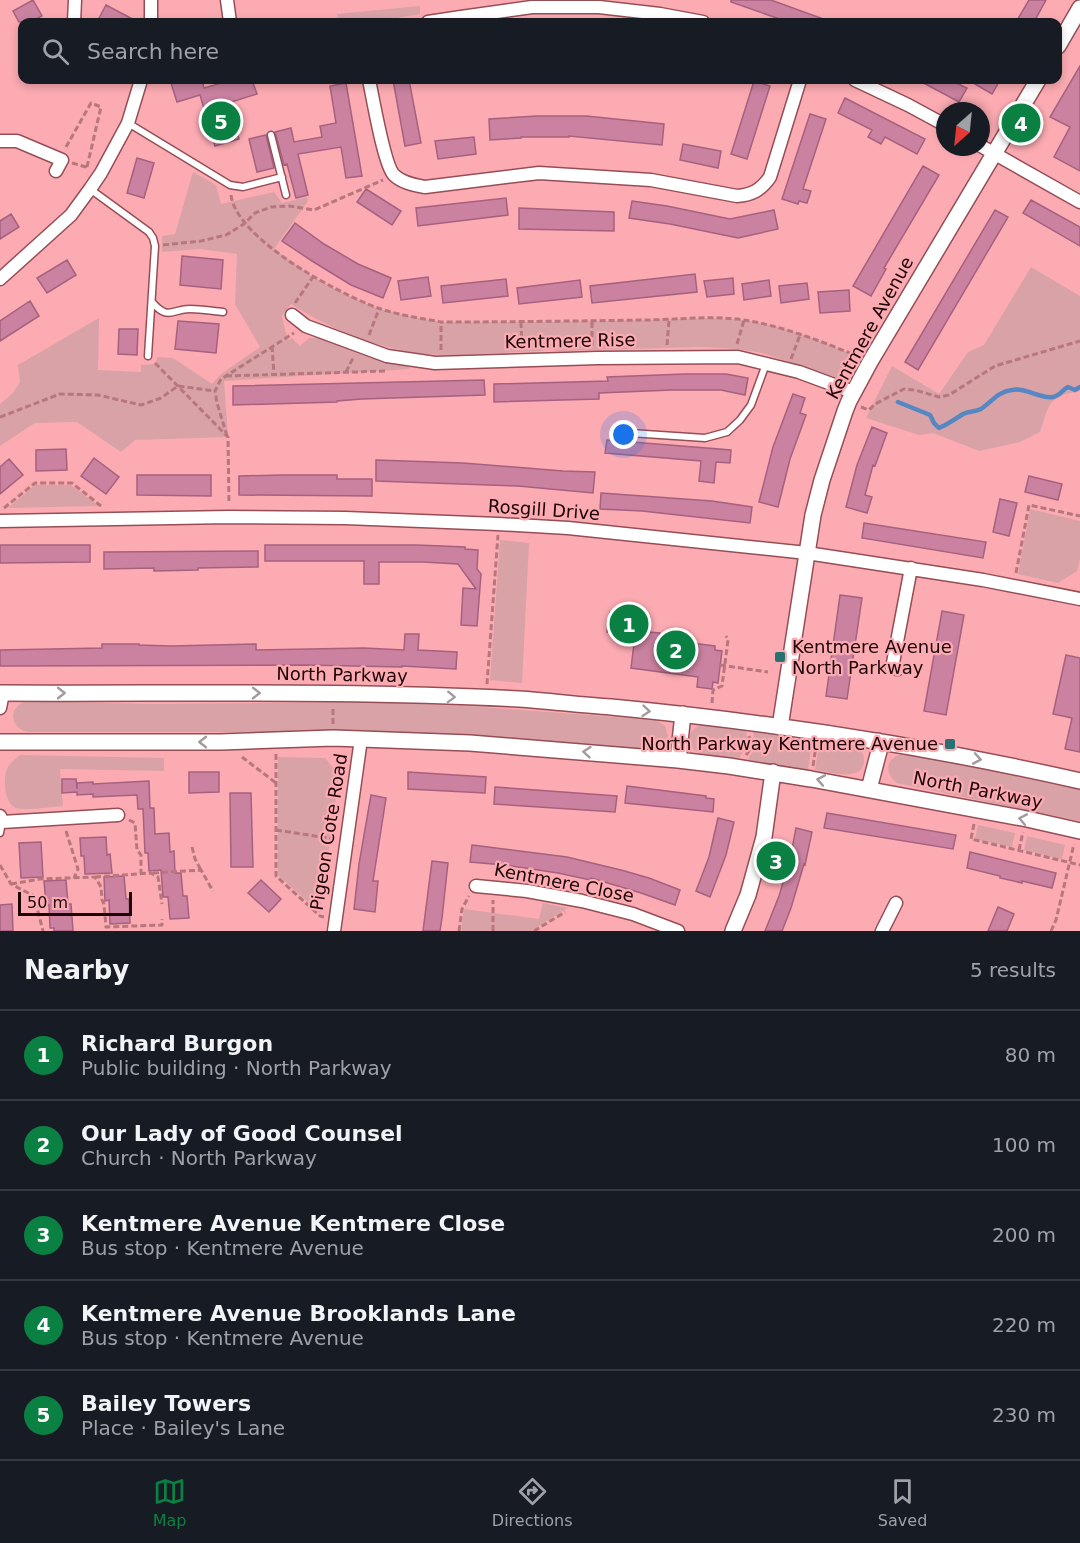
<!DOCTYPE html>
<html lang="en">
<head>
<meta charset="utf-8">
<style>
	body { margin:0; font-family:"DejaVu Sans",sans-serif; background:#20242c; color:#f1f3f6 }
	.compass { position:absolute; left:936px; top:102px; width:54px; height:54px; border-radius:50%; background:#171b24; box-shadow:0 3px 9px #0003; rotate:207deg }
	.scale { position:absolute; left:18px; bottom:15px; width:114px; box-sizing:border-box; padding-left:6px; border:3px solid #1c0306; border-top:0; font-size:16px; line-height:21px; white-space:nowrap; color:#1c0306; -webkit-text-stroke:4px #fcabb2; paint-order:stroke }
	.you { position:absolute; left:624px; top:435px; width:21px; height:21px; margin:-15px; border:4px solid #fff; border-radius:50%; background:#1a73e8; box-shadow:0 0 0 9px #1a73e833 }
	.badge { display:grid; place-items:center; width:39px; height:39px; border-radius:50%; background:#0b8043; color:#fff; font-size:20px; font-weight:700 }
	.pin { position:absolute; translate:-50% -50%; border:3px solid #fff; box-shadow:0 2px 6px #0006 }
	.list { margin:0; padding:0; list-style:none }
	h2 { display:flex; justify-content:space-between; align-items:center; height:78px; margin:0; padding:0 24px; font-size:26px }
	h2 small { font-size:20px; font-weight:400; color:#9ea1a6 }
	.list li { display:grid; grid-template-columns:39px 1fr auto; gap:18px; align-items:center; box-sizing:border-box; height:90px; padding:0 24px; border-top:2px solid #363941 }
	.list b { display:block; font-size:22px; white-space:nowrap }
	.list p { margin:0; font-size:20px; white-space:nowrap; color:#9ea1a6 }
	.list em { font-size:20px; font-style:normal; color:#9ea1a6 }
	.icon { flex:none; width:33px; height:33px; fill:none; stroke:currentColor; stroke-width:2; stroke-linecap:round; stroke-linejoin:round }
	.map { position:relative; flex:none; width:1080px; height:931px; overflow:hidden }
	.search { position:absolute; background:#171b24; box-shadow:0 3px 9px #0003; left:18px; right:18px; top:18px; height:66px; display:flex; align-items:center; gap:15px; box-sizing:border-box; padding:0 21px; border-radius:12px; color:#9ea1a6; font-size:22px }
	.sheet { height:528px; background:#171b24 }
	nav { display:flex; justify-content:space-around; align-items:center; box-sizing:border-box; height:84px; border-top:2px solid #363941; background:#171b24; font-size:16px; color:#9ea1a6 }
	nav a { display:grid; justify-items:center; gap:3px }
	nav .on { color:#0b8043 }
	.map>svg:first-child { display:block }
</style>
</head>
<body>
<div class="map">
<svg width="1080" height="931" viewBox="0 0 1080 931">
	<rect width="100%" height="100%" fill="#fcabb2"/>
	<path fill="#d9a2a7" d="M420 6V14L373 22H338L337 14Z
		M193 172 216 185 221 204 274 192 282 203 307 197 308 201 274 249 313 277 345 294 379 309 408 316 441 322C507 322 572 322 638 320 672 320 708 316 742 320 779 325 817 339 851 354L838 378 762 353 739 349 701 347 558 351 549 348 542 351C510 352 478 355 446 355 389 354 337 333 291 304L282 316 285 330 289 340 292 338 300 346 309 338H320L356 353 380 361 409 366V369L224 381 228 437 135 440 121 452 77 422 35 423 0 446V404L13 393 20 382 18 365 99 318 98 370 141 372V365L156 364 157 357 173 358 212 384 221 374 260 347 235 304 237 254 199 249 162 252V236L175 234Z
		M1031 267 1080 296V391C1047 397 1050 403 1040 432L1020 442 979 451 933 433 919 435 866 418 892 366 939 394 968 352 984 345Z
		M35 485H71L99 506 8 508Z
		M1030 509 1080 521V559L1077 571 1058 583 1018 574Z
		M500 540 529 543 522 683 490 680Z
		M26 701 151 704 369 702 468 706 656 720 665 726 668 736 664 745 654 750 468 736 367 732H28C9 728 8 707 26 701Z
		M702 725 746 730 748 745 739 758C725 757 688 759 689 739 690 731 695 727 702 725Z
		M753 730 813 738 808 770 748 760C749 756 753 753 755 748 757 743 753 736 753 730Z
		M820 740 854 745C860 748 864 753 864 760 864 783 829 772 815 770Z
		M903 754 959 764 1080 790V821L897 783C883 773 886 757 903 754Z
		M20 755 164 758V771L60 769 63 806C53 807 24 811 16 808 4 803 3 779 7 769 10 763 15 759 20 755Z
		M278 757 325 758 339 775 320 913 278 875Z
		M978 825 1015 833 1012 847 975 839Z
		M1027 836 1065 845 1062 859 1024 850Z
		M543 903 568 908 531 931H461L464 909 539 919Z"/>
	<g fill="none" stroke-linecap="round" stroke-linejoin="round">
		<path stroke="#5588c3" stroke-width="4.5" d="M898 402 930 415 934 423 939 428C949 424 955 419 963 414 969 411 975 412 981 409 993 401 997 392 1012 390 1026 387 1039 399 1053 397 1060 396 1062 390 1068 387L1075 390 1080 387"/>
	</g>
	<path fill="#ca82a0" stroke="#a6617e" stroke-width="1.5" d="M33 0 42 16 30 22H19L13 11Z
		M731 0H771L829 21V22H788L731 2Z
		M1029 0H1046L1034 22H1016Z
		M106 5 138 22H97Z
		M1080 66V171L1054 157 1070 127 1050 117Z
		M170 80H202L204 88 232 80H252L257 94 228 103 239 139 215 146 200 95 177 102Z
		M393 80H409L421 143 405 146Z
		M918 80H950L967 88 959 102Z
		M968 80H1000L992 94Z
		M754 81 770 86 747 159 731 154Z
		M346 83 362 176 346 178 341 147 298 154 308 195 296 198 287 164 284 165 275 132 291 128 294 142 322 137 320 126 336 123 330 86Z
		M845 98 925 139 917 154 885 137 881 144 868 137 872 130 838 113Z
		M810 114 826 119 803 189 811 191 807 203 799 201 798 204 782 199Z
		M537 116H586L664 124 662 145 569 136V137H521V138L490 140 489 119Z
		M266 135 274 168 257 172 249 139Z
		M474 137 476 154 438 159 435 141Z
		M683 144 721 151 718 168 680 160Z
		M137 158 154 163 144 198 127 193Z
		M923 166 939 175 884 268 886 269 871 296 853 286Z
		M366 189 401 211 392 225 357 202Z
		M506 198 508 215 418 226 416 208Z
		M1031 200 1080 227V246L1023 213Z
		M632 201 667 206 730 219 774 210 778 229 738 238 670 224 629 218Z
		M519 208 614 212V231L519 229Z
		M995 210 1008 217 918 370 905 362Z
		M11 214 19 227 0 239V221Z
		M295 223 324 244 358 264 391 278 383 298 351 285 312 261 282 241Z
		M182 256 223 260 221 289 180 285Z
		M67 260 76 275 47 293 37 278Z
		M695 274 697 292 592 303 590 286Z
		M428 277 431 296 401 300 398 281Z
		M733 278 734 294 707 297 704 281Z
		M506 279 508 296 443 303 441 286Z
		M580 280 582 297 519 304 517 288Z
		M769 280 771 296 744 300 742 284Z
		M807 283 809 299 781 303 779 286Z
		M849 290 850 311 820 313 818 292Z
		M30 301 39 316 0 341V321Z
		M178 321 219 324 216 353 175 349Z
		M119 329H138L137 355 118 354Z
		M685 374H726L748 378 745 395 721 390H672L599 393V399L494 402V384L608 381 607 377Z
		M484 380 485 395 362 399 337 401V402L233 405V386Z
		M793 394 805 398 800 413 806 415 790 459 778 507 759 502 773 447Z
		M872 427 887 433 875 466 873 465 865 495 872 497 867 513 846 507 857 465Z
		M607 440 731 450 730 463 716 462 714 483 699 481 701 461 605 453Z
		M66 449 67 470 36 471V450Z
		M94 458 119 477 106 494 81 476Z
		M9 459 23 475 0 494V467Z
		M376 460 463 463 563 471 595 472 593 493 518 486 376 481Z
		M137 475H211V496L137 495Z
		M282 475H337V479H372V496L239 495V476Z
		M1029 476 1062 484 1058 500 1025 492Z
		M601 493 712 501 752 507 750 523 642 511 600 509Z
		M1000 499 1017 503 1009 536 993 532Z
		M864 523 986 542 983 558 862 538Z
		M0 545H90V562L0 563Z
		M265 545H417L465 547V549L478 550 477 569 481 574 477 626 461 625 463 588 476 589 458 564 423 562H379V584H364V561H265Z
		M258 551V567L198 568V570L154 571V568L104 569V552Z
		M840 595 862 598 847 699 826 696Z
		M942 611 964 615 946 715 924 711Z
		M610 612 650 617 649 632 660 633 659 646 692 650V643L715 646V650L722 651 718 683 713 682 712 689 697 687 698 677 631 668 635 635 607 632Z
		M405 634H419L418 650 457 652 456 669 402 666V667L304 665 0 666V650L102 648V644H139V645L171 646 256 644V650L364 648 404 650Z
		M1066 655 1080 658V752L1065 749 1072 718 1053 714Z
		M189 772H219V792L189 793Z
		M408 772 486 777 485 793 408 789Z
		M62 779H76L77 789V783L93 782V784L149 781 150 808H154L155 834 169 833 170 852 174 851 175 873H181L183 896H187L189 918 170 919 168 897H163L161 870 149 871 148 853H145L143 809H138L137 795 93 797V794L77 795V792L62 793Z
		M627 786 706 796V798L714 799 713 812 625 803Z
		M495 787 617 796 615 812 494 804Z
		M230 793H251L253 867H231Z
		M371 795 386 798 373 881H378L375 912 354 909 359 864Z
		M827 813 956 835 953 849 824 828Z
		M718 818 734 822 726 855 710 897 696 891 709 857Z
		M796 828 812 832 805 865 804 864 791 908 782 931H765L779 896 790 859Z
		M106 837 107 855 110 854 112 873 85 874 84 856H81L80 838Z
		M41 842 43 877 21 878 19 843Z
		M472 845 567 857 621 870 649 878 680 890 675 905 641 893 591 878 590 880 558 873 504 865 470 862Z
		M970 852 1056 873 1052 888 1022 881V883L1000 878V876L967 868Z
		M432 861 448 863 442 918 440 931H423Z
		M124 876 126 899H129L130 923 110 924 109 900 105 901 104 877Z
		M66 880 68 904H71L73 931H54V928H50L49 905H46L44 881Z
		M261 880 281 899 269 912 248 893Z
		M12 904 13 931H0V905Z
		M998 907 1014 914 1007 931H988Z"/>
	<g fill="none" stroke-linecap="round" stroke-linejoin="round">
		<g stroke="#954e56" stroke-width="9">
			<path id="service" d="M128 123 230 185 243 187 282 177
				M271 135 286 195
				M90 189 149 232 153 238 155 246 148 356
				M152 302C168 321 172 309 190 309 201 309 212 311 223 312
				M615 432 705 438 727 432 740 420 751 405 766 364
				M0 833 2 822"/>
		</g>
		<g stroke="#954e56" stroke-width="15">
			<path id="minor" d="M151 0V22
				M227 0 230 22
				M74 22 75 0
				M428 22 461 17 532 7H599L660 14 703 22
				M369 80C373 98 384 165 394 175 402 183 415 185 425 187L539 173 651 180 737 196C752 195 761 190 770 177L800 80
				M855 80 908 105 945 125
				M0 141H17L62 160 56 171
				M981 146 1080 202
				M0 279 71 215 90 189 101 173 128 123 141 80
				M292 315 306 326 387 356 435 363 598 358 738 357 799 372 853 392
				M0 521 229 517 345 518 498 524 568 528 807 553 983 580 1080 599
				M898 669 892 668 911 568
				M0 708 3 693
				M0 816 2 822 118 815
				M476 886 527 891 582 901 633 914 678 931
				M334 931 361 739
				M882 931 896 903"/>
		</g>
		<g stroke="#954e56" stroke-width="18">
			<path id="tertiary" d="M1058 46 1080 8
				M0 693C173 694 346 690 519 699 549 701 580 705 611 707 769 722 926 746 1080 781
				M780 727 813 515 822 480 845 411 849 401 870 362 1038 80
				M0 742H221L333 738 361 739 470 743 678 760 729 766 811 779 1027 819 1080 831
				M678 760 683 714
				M869 789 879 751 878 741
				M733 931 748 895 764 837 773 772"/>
		</g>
		<path stroke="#b7777d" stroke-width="3" stroke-dasharray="6 3" stroke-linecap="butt" d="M66 147 91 103 101 107 87 167 89 168
			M72 163 86 167
			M231 195C236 239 339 294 378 308 398 315 420 318 441 322 509 322 576 321 643 320 676 320 710 315 744 320 782 326 821 341 857 356
			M163 245 201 241 226 235 244 224 255 213 271 207 289 206 314 210 383 180
			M295 303 313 277
			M521 322 522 348
			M369 335 379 309
			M737 344 744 320
			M667 345 669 320
			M272 346 274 374
			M592 346V321
			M441 350V322
			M791 359 800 335
			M155 363 228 437 229 503
			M346 372 353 358
			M226 376 386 371
			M861 407 869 410 875 404 904 389 915 390 939 397 949 395 995 366 1080 341
			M0 417 60 394 98 395 141 405 161 398 178 386 215 391
			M227 436 217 403 215 391 221 379 294 333
			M4 508 35 483H72L101 506
			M1016 573 1029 505 1080 516
			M720 665 768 672
			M487 684 498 535
			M712 703 713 690 722 686 728 640 726 636
			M333 724V707
			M276 754V876L320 916 324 917
			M746 755 752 747 749 736
			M242 757 276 783
			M813 766 816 746
			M129 820 135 823 137 850 141 855V874
			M974 824 971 839 1080 865
			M276 830 334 839
			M66 831 78 869 74 878
			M192 847 195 859 201 870
			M1019 850 1023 832
			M0 865 11 884 34 896 43 931
			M153 873 201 870 213 891
			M95 877 151 873 158 877 162 904
			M11 884 40 879 95 877 101 887 102 900 104 904 106 927 162 925V919
			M459 931 462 909 469 896
			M493 931V900
			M534 931 565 912
			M1051 931 1056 920 1074 844"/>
		<use href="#service" stroke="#fff" stroke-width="6"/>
		<use href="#minor" stroke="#fff" stroke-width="12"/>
		<use href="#tertiary" stroke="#fff" stroke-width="15"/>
	</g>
	<defs><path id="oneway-chevron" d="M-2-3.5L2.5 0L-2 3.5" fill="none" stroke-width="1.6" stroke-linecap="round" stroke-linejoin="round" transform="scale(1.5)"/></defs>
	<g stroke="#a49a9b">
		<use href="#oneway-chevron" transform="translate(61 693)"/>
		<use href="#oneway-chevron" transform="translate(256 693)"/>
		<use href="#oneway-chevron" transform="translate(451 697) rotate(2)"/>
		<use href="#oneway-chevron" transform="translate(646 711) rotate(5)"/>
		<use href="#oneway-chevron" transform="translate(203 742) rotate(-180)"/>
		<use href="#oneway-chevron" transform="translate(587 752) rotate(-175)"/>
		<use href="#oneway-chevron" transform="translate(977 759) rotate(10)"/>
		<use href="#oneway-chevron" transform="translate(821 780) rotate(-170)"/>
		<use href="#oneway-chevron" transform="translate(1023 819) rotate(-169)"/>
	</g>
	<g fill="#277271" stroke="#fcabb2" stroke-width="2">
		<rect x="774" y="651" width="12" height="12" rx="3"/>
		<rect x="944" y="738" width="12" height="12" rx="3"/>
	</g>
	<g text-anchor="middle" stroke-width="4.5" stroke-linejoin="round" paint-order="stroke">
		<g font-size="18" fill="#1c0306" stroke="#fcabb2">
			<text transform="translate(870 328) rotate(-61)" y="6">Kentmere Avenue</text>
			<text transform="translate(570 341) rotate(-1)" y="6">Kentmere Rise</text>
			<text transform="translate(544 510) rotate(4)" y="6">Rosgill Drive</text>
			<text transform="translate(342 675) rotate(1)" y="6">North Parkway</text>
			<text transform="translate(978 790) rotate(11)" y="6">North Parkway</text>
			<text transform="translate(329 832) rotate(-81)" y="6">Pigeon Cote Road</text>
			<text transform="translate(564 883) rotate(11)" y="6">Kentmere Close</text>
		</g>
		<g font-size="18" fill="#1c0306" stroke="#fcabb2" text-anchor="start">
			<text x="792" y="653">Kentmere Avenue<tspan x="792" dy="21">North Parkway</tspan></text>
			<text x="938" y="750" text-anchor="end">North Parkway Kentmere Avenue</text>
		</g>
	</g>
</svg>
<svg class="compass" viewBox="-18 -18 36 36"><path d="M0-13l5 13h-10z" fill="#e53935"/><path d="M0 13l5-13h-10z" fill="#9ea1a6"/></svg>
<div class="scale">50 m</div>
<div class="you"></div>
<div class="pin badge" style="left:629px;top:624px">1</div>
<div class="pin badge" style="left:676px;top:650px">2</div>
<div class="pin badge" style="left:776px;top:861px">3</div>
<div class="pin badge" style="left:1021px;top:123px">4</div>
<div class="pin badge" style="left:221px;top:121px">5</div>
<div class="search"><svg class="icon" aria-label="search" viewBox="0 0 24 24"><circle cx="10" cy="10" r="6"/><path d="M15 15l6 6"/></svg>Search here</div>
</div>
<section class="sheet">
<h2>Nearby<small>5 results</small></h2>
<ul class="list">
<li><span class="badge">1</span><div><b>Richard Burgon</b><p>Public building · North Parkway</p></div><em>80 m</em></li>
<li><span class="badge">2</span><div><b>Our Lady of Good Counsel</b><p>Church · North Parkway</p></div><em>100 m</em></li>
<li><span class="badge">3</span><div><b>Kentmere Avenue Kentmere Close</b><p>Bus stop · Kentmere Avenue</p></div><em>200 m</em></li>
<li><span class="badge">4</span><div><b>Kentmere Avenue Brooklands Lane</b><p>Bus stop · Kentmere Avenue</p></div><em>220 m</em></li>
<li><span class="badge">5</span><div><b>Bailey Towers</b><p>Place · Bailey's Lane</p></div><em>230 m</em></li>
</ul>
</section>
<nav>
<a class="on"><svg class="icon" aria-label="map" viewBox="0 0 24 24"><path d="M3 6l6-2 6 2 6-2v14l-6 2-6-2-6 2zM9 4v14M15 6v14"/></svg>Map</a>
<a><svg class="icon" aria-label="directions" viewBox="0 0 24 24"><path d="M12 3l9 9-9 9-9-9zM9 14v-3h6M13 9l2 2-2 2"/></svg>Directions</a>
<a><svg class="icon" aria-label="saved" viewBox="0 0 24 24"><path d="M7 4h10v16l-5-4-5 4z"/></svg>Saved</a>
</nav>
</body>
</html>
